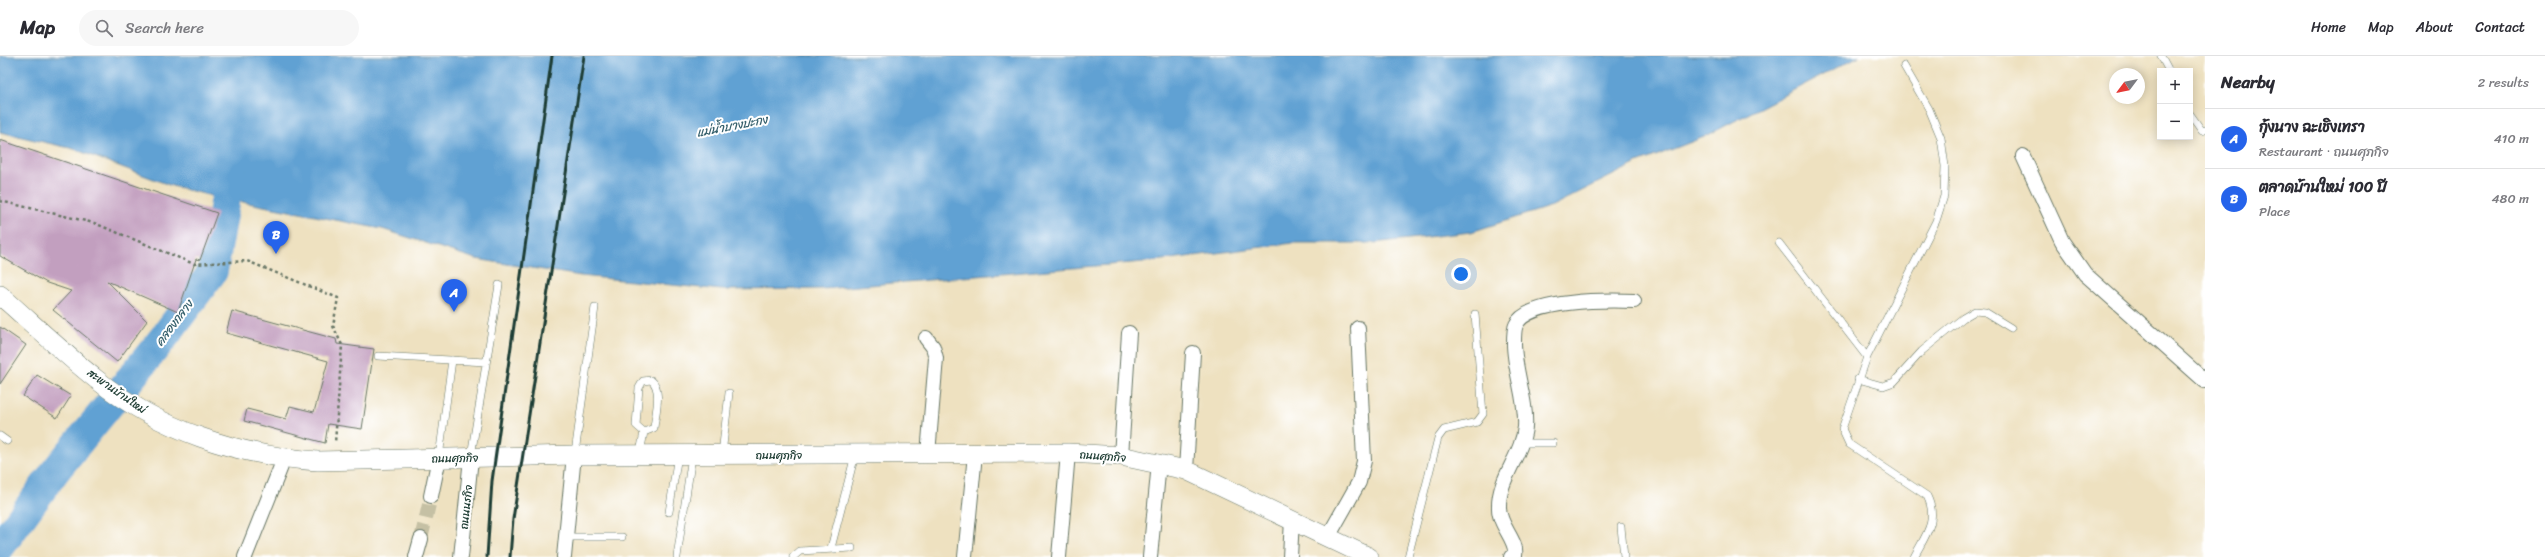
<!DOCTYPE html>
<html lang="en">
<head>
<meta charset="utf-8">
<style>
	body { margin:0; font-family:Sriracha,"Playpen Sans Thai",sans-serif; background:#f7f7f7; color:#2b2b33 }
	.controls { position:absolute; right:12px; top:12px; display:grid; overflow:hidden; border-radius:0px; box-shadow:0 2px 10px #0003 }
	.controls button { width:36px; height:36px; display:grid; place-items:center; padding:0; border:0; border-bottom:1px solid #e1e1e2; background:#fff; color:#2b2b33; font:20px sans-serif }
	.compass { position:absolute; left:2109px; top:12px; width:36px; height:36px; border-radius:50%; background:#fff; box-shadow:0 2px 10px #0003; rotate:238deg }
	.you { position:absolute; left:1461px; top:218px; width:14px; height:14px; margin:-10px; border:3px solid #fff; border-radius:50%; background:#1a73e8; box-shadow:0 0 0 6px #1a73e833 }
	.badge { display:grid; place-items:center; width:26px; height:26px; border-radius:50%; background:#2563eb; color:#fff; font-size:13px; font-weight:700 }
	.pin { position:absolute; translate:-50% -33px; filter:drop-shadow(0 1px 2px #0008) }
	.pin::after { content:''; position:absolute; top:21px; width:14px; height:12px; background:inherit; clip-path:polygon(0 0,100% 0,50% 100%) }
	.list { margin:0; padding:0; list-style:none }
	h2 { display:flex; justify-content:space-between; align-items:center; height:52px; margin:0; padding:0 16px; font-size:17px }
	h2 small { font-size:13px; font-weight:400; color:#7c7c81 }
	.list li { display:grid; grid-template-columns:26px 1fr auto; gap:12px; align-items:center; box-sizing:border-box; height:60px; padding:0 16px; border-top:1px solid #e1e1e2 }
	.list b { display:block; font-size:15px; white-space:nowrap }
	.list p { margin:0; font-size:13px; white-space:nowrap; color:#7c7c81 }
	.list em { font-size:13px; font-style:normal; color:#7c7c81 }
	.icon { flex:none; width:22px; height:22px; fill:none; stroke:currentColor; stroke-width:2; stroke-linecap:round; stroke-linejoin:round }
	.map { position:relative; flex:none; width:2205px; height:501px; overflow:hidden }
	header { display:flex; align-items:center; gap:24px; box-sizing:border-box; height:56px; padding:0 20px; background:#fff; border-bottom:1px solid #e1e1e2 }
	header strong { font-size:19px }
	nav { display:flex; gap:22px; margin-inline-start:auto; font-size:14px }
	.search { width:280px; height:36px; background:#f7f7f7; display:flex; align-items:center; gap:10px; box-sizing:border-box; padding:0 14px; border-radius:22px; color:#7c7c81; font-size:15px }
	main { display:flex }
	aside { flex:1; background:#fff }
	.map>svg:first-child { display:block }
</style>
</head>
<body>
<header>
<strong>Map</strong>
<div class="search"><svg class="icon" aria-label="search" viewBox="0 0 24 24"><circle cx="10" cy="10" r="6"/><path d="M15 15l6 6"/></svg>Search here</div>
<nav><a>Home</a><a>Map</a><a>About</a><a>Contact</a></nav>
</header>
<main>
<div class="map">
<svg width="2205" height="501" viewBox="0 0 2205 501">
	<rect width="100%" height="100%" fill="#fff"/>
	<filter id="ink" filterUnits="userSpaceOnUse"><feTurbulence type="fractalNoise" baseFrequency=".025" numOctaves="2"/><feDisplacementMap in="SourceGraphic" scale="8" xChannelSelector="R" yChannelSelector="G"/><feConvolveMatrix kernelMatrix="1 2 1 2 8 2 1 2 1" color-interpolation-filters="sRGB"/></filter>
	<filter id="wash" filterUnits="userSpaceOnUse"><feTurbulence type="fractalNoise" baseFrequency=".012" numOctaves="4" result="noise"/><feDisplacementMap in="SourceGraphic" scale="16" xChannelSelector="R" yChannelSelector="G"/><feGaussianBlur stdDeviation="0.9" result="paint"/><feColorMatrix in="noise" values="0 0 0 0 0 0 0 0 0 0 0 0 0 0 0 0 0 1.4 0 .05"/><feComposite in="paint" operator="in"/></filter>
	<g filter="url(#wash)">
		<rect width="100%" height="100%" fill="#eee1c0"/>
		<path fill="#60a1d3" stroke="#406f84" d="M0 0H1859L1704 81 1635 108 1552 150 1471 176 1373 187H1293L1155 205 822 233 722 234 581 220 476 203 382 173 212 140 172 130 74 93 0 76Z"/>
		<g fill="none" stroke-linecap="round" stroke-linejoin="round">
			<path stroke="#60a1d3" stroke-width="30" d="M0 491 56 414 165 280 213 215 233 102"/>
		</g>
		<g id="blocks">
			<path fill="#c29fbf" d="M0 84 217 157 200 204 196 203 178 256 107 225 147 265 117 306 53 254 71 235 47 227 0 200Z
				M232 255 336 283 337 288 374 293 362 373 328 368 325 387 244 365 247 353 286 363 290 350 314 356 328 305 226 277Z
				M0 271 26 289 0 328Z
				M37 319 71 340 57 362 23 340Z"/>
		</g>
	</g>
	<g filter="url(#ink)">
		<use href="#blocks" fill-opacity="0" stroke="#677665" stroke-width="1"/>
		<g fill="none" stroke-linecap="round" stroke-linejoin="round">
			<path stroke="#c5c0a4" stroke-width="14" stroke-dasharray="14 7" stroke-linecap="butt" d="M421 483 431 440"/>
			<g stroke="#677665" stroke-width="8">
				<path id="lane" d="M2161 0 2169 15
					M1904 10 1929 53 1941 82 1945 110 1944 140 1936 165 1867 301 1842 373 1849 388 1927 440C1939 464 1925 480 1914 501
					M2190 58 2202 75 2205 74
					M1779 187 1867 301
					M378 300 486 306
					M1858 323 1883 330 1894 326 1922 295 1963 262 1975 255 1985 256 2011 272
					M651 324C663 333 655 359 654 372L644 376 636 369 639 332 643 325Z
					M0 380 7 385
					M1522 387H1553
					M575 397 595 251
					M640 397 644 376
					M722 398 729 337
					M471 400 499 229
					M439 401 452 304
					M669 456 678 399
					M1621 471 1624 501
					M566 481H622
					M831 492 855 399
					M677 501 692 400
					M793 501 800 495 852 492
					M1408 501 1438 382 1444 374 1477 366 1483 358 1475 258"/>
			</g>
			<g stroke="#677665" stroke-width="16">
				<path id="street" d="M2023 100 2062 185 2085 218 2205 325
					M926 282 933 291 936 302 928 398
					M1121 400 1129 277
					M1186 414 1193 297
					M431 440 439 402
					M1328 481 1359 426 1364 405 1358 272
					M245 501 284 403
					M416 501 421 483
					M461 501 471 402
					M564 501 574 399
					M965 501 975 398
					M1059 501 1068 397
					M1150 501 1159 407
					M1290 501 1292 463
					M1511 501 1515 499C1518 485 1499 470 1499 452 1498 422 1522 400 1525 371 1527 344 1514 315 1514 287 1514 283 1514 273 1516 269 1527 243 1609 244 1634 245"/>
			</g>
			<g stroke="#677665" stroke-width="20">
				<path id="secondary" d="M0 239C32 267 63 297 96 323 159 374 238 400 318 405L574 399 1068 397 1121 400 1186 414 1369 501"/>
			</g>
			<path stroke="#677665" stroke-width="2.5" stroke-dasharray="3 3" stroke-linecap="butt" d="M0 145 94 167 194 208 247 205 338 242 333 270 342 289 335 387"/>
			<use href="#lane" stroke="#fff" stroke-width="7"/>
			<use href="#street" stroke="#fff" stroke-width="14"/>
			<use href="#secondary" stroke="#fff" stroke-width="19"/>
			<path stroke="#1f3d34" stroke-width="3" d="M487 501 492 425 552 0
				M510 501 513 463 584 0"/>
		</g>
	</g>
	<g text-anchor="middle" stroke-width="4" stroke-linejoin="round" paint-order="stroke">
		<g font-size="11" fill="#1f3d34" stroke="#fff">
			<text transform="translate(117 335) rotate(35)" y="4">สะพานบ้านใหม่</text>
			<text x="779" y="403">ถนนศุภกิจ</text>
			<text transform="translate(1103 400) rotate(4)" y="4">ถนนศุภกิจ</text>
			<text transform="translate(455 402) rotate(-1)" y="4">ถนนศุภกิจ</text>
			<text transform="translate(466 451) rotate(-84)" y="4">ถนนนรกิจ</text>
		</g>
		<g font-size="12" font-style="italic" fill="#36606c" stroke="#fff">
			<text transform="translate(732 70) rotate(-11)" y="4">แม่น้ำบางปะกง</text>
			<text transform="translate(174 267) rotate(-53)" y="4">คลองกลาง</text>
		</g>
	</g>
</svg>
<div class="controls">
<button>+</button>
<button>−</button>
</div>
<svg class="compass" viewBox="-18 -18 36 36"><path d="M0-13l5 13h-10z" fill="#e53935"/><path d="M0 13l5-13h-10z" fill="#7c7c81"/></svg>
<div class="you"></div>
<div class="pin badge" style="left:454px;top:256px">A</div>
<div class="pin badge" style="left:276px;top:198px">B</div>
</div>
<aside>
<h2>Nearby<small>2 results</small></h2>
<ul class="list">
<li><span class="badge">A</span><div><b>กุ้งนาง ฉะเชิงเทรา</b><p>Restaurant · ถนนศุภกิจ</p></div><em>410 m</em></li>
<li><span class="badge">B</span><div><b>ตลาดบ้านใหม่ 100 ปี</b><p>Place</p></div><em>480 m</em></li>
</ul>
</aside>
</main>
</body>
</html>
